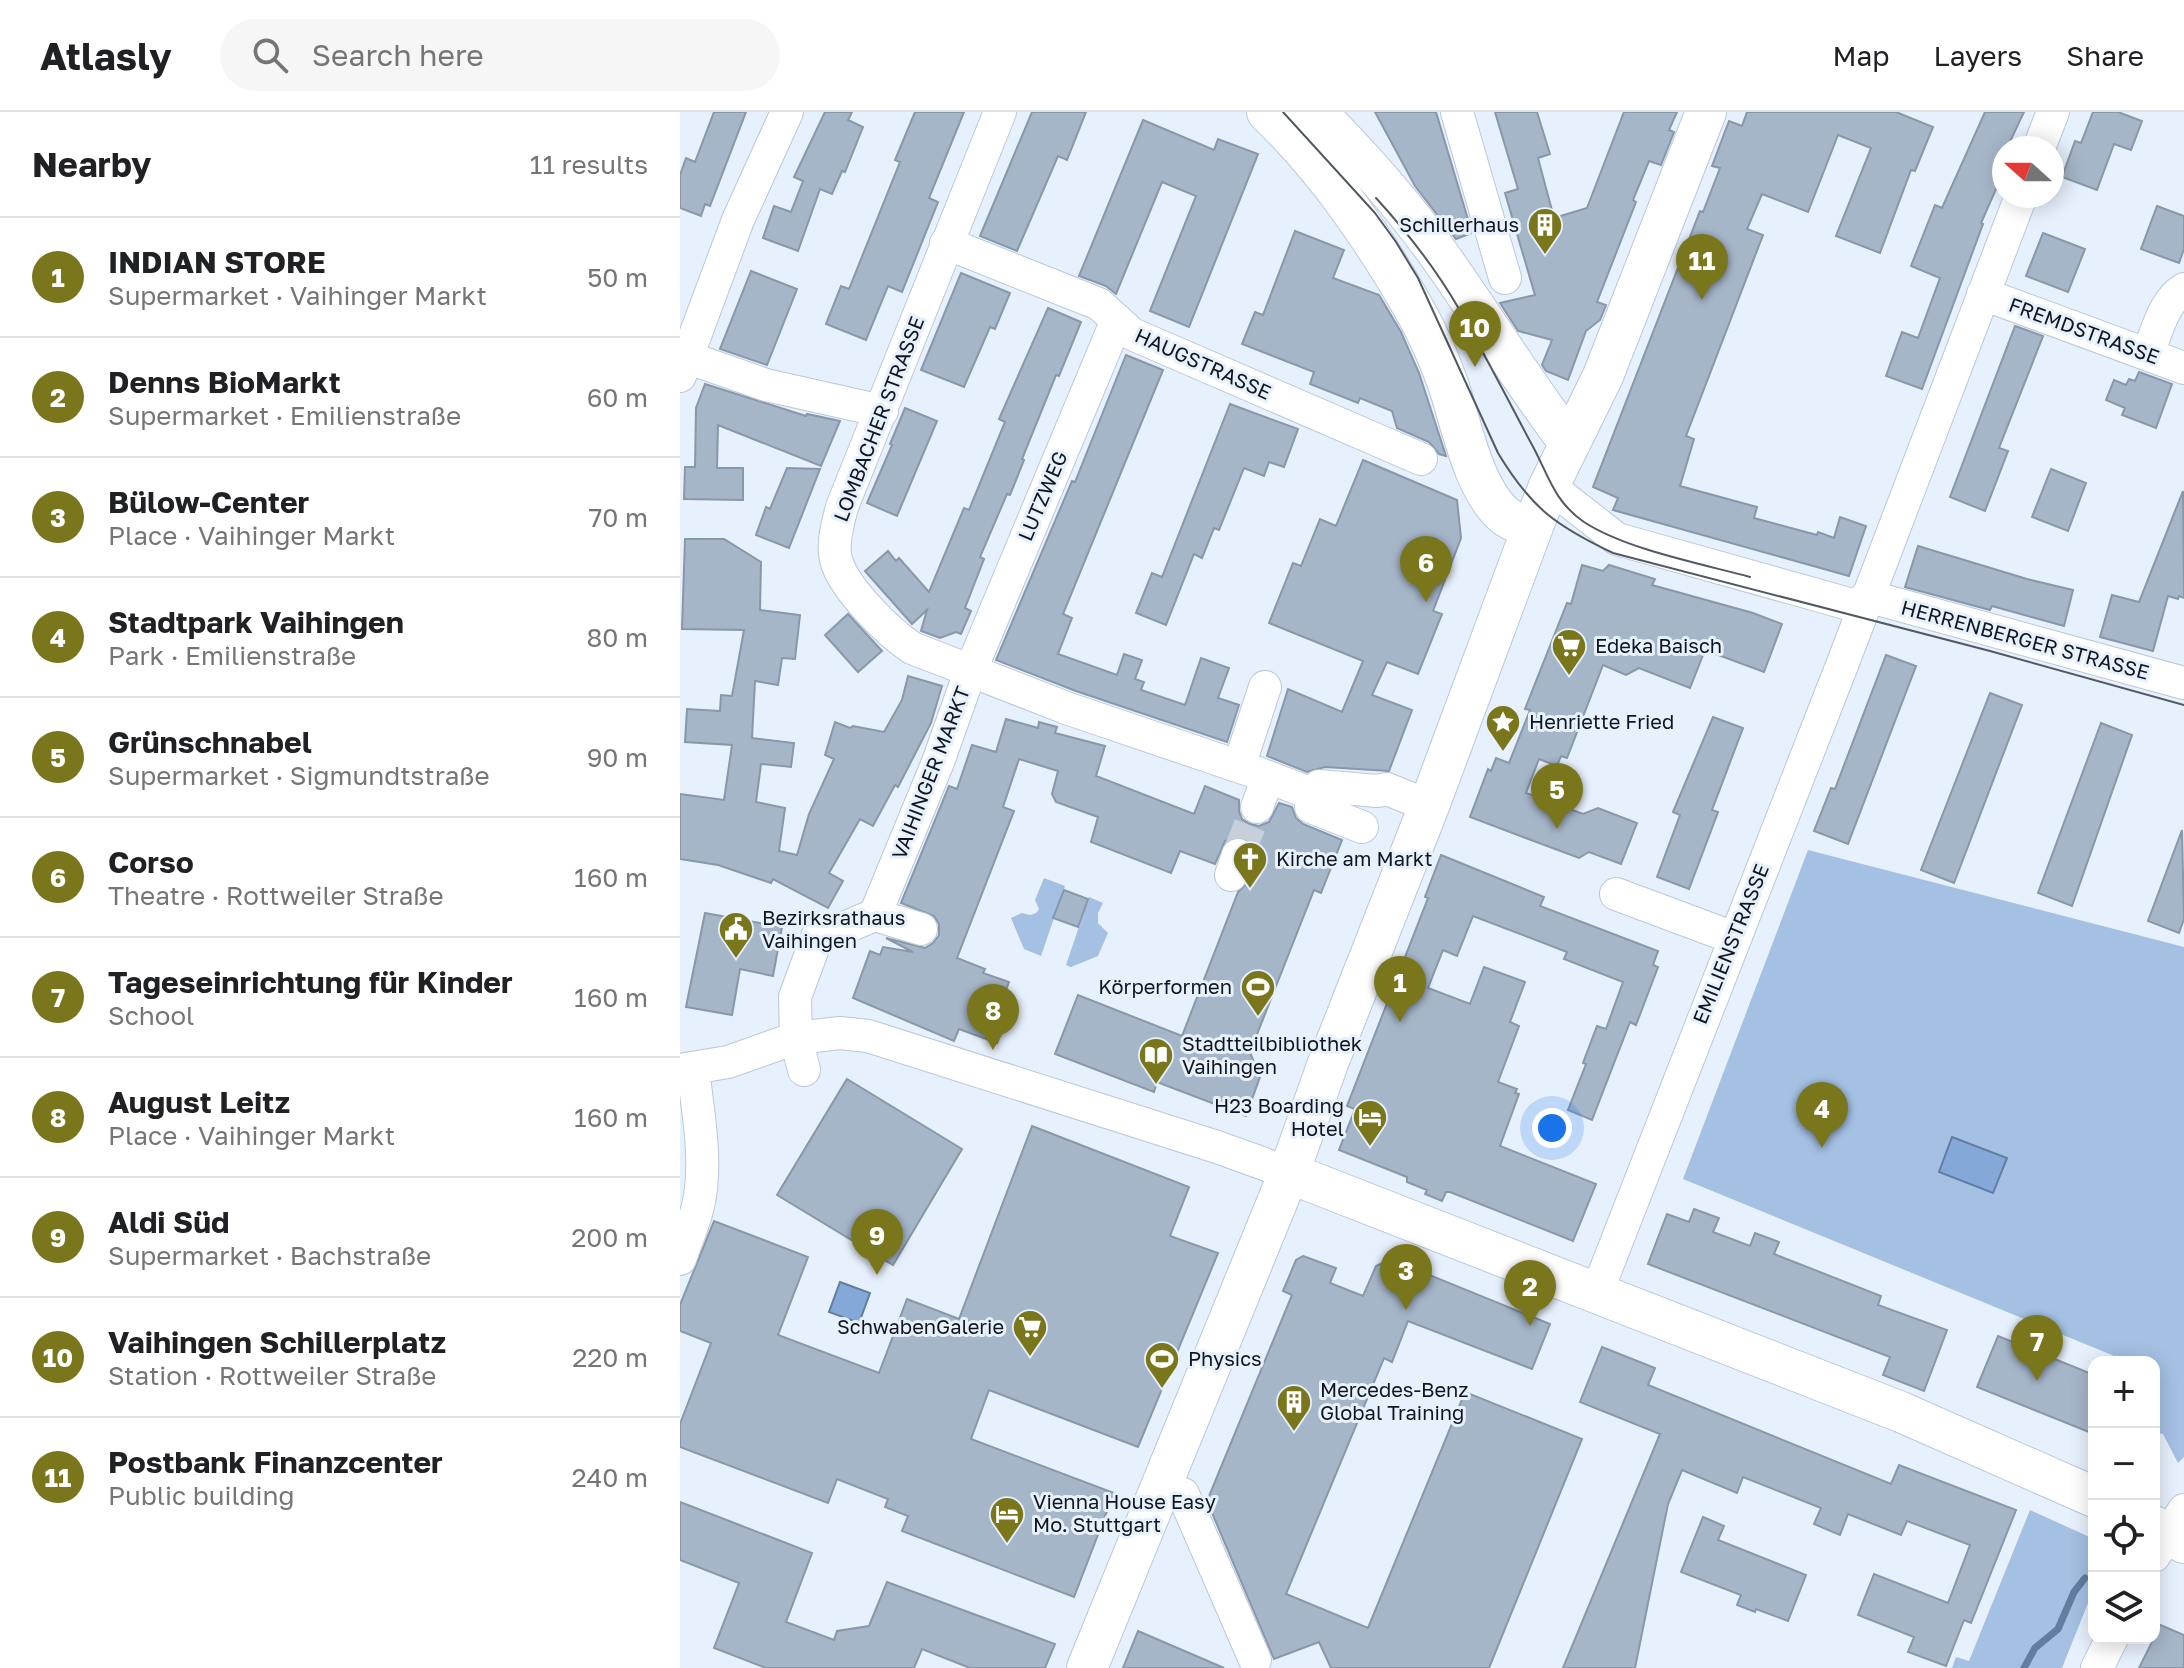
<!DOCTYPE html>
<html lang="en">
<head>
<meta charset="utf-8">
<style>
	body { margin:0; font-family:"Golos Text",sans-serif; background:#f6f6f6; color:#202124 }
	.controls { position:absolute; right:24px; bottom:24px; display:grid; overflow:hidden; border-radius:16px; box-shadow:0 4px 20px #0003 }
	.controls button { width:72px; height:72px; display:grid; place-items:center; padding:0; border:0; border-bottom:2px solid #e0e0e0; background:#fff; color:#202124; font:40px sans-serif }
	.compass { position:absolute; left:1312px; top:24px; width:72px; height:72px; border-radius:50%; background:#fff; box-shadow:0 4px 20px #0003; rotate:291deg }
	.you { position:absolute; left:872px; top:1016px; width:28px; height:28px; margin:-20px; border:6px solid #fff; border-radius:50%; background:#1a73e8; box-shadow:0 0 0 12px #1a73e833 }
	.badge { display:grid; place-items:center; width:52px; height:52px; border-radius:50%; background:#7a761b; color:#fff; font-size:26px; font-weight:700 }
	.pin { position:absolute; translate:-50% -66px; filter:drop-shadow(0 2px 4px #0008) }
	.pin::after { content:''; position:absolute; top:42px; width:28px; height:24px; background:inherit; clip-path:polygon(0 0,100% 0,50% 100%) }
	.list { margin:0; padding:0; list-style:none }
	h2 { display:flex; justify-content:space-between; align-items:center; height:104px; margin:0; padding:0 32px; font-size:34px }
	h2 small { font-size:26px; font-weight:400; color:#757577 }
	.list li { display:grid; grid-template-columns:52px 1fr auto; gap:24px; align-items:center; box-sizing:border-box; height:120px; padding:0 32px; border-top:2px solid #e0e0e0 }
	.list b { display:block; font-size:30px; white-space:nowrap }
	.list p { margin:0; font-size:26px; white-space:nowrap; color:#757577 }
	.list em { font-size:26px; font-style:normal; color:#757577 }
	.icon { flex:none; width:44px; height:44px; fill:none; stroke:currentColor; stroke-width:2; stroke-linecap:round; stroke-linejoin:round }
	.map { position:relative; flex:none; width:1504px; height:1556px; overflow:hidden }
	header { display:flex; align-items:center; gap:48px; box-sizing:border-box; height:112px; padding:0 40px; background:#fff; border-bottom:2px solid #e0e0e0 }
	header strong { font-size:38px }
	nav { display:flex; gap:44px; margin-inline-start:auto; font-size:28px }
	.search { width:560px; height:72px; background:#f6f6f6; display:flex; align-items:center; gap:20px; box-sizing:border-box; padding:0 28px; border-radius:44px; color:#757577; font-size:30px }
	main { display:flex }
	aside { flex:1; background:#fff }
	.map>svg:first-child { display:block }
</style>
</head>
<body>
<header>
<strong>Atlasly</strong>
<div class="search"><svg class="icon" aria-label="search" viewBox="0 0 24 24"><circle cx="10" cy="10" r="6"/><path d="M15 15l6 6"/></svg>Search here</div>
<nav><a>Map</a><a>Layers</a><a>Share</a></nav>
</header>
<main>
<aside>
<h2>Nearby<small>11 results</small></h2>
<ul class="list">
<li><span class="badge">1</span><div><b>INDIAN STORE</b><p>Supermarket · Vaihinger Markt</p></div><em>50 m</em></li>
<li><span class="badge">2</span><div><b>Denns BioMarkt</b><p>Supermarket · Emilienstraße</p></div><em>60 m</em></li>
<li><span class="badge">3</span><div><b>Bülow-Center</b><p>Place · Vaihinger Markt</p></div><em>70 m</em></li>
<li><span class="badge">4</span><div><b>Stadtpark Vaihingen</b><p>Park · Emilienstraße</p></div><em>80 m</em></li>
<li><span class="badge">5</span><div><b>Grünschnabel</b><p>Supermarket · Sigmundtstraße</p></div><em>90 m</em></li>
<li><span class="badge">6</span><div><b>Corso</b><p>Theatre · Rottweiler Straße</p></div><em>160 m</em></li>
<li><span class="badge">7</span><div><b>Tageseinrichtung für Kinder</b><p>School</p></div><em>160 m</em></li>
<li><span class="badge">8</span><div><b>August Leitz</b><p>Place · Vaihinger Markt</p></div><em>160 m</em></li>
<li><span class="badge">9</span><div><b>Aldi Süd</b><p>Supermarket · Bachstraße</p></div><em>200 m</em></li>
<li><span class="badge">10</span><div><b>Vaihingen Schillerplatz</b><p>Station · Rottweiler Straße</p></div><em>220 m</em></li>
<li><span class="badge">11</span><div><b>Postbank Finanzcenter</b><p>Public building</p></div><em>240 m</em></li>
</ul>
</aside>
<div class="map">
<svg width="1504" height="1556" viewBox="0 0 1504 1556">
	<rect width="100%" height="100%" fill="#e7f0fd"/>
	<path fill="#a4c0e3" d="M1128 738 1504 835V1345L1498 1351 1483 1322 1474 1320V1250H1449L1003 1067Z
		M364 766 385 774 361 844 344 837 331 806 342 801 350 803 356 801 359 797 355 788Z
		M409 785 423 791 418 801V811L428 821 418 844 391 855 386 853Z
		M1350 1398 1414 1427V1476L1382 1556H1272L1276 1545 1289 1549Z"/>
	<path fill="#84a9d8" stroke="#617da0" stroke-width="2" d="M1272 1025 1327 1046 1313 1081 1259 1060Z
		M160 1170 190 1181 179 1211 149 1200Z"/>
	<g fill="none" stroke-linecap="round" stroke-linejoin="round">
		<path stroke="#617da0" stroke-width="7" d="M1344 1556 1355 1536 1378 1517 1394 1480 1405 1466"/>
	</g>
	<path fill="#a6b6c9" stroke="#8897aa" stroke-width="2" d="M34 0H66L30 94 25 92 21 104 0 96V63L6 46 15 50Z
		M145 0H172L168 8 183 15 165 60 162 59 152 82 140 77 118 139 83 126 94 94 111 100 123 69 114 65Z
		M235 0H284L249 86 258 90 222 180 208 174 186 228 146 212 161 174 169 177 220 50 215 48Z
		M352 0H406L387 48 378 44 337 139 300 124Z
		M695 0H756L792 121 776 127 735 74Z
		M815 0H857L870 42 858 46 874 106 907 96 944 0H997L989 18 994 20 981 53 969 49 953 88 956 90 917 190 926 193 920 208 906 219 888 268 866 259 862 253 872 228 838 219 820 191 855 183 825 81 838 77Z
		M1067 0H1216L1253 15 1235 59 1231 58 1200 141 1156 124 1191 36 1158 23 1128 100 1082 82 1067 117 1083 123 1006 324 1014 327 1000 374 1077 395 1074 406 1137 423 1138 420 1154 426 1160 405 1186 414 1169 464 933 398 938 386 913 375 1020 99 1023 100 1040 56 1032 54 1049 9 1062 14Z
		M1305 0H1344L1327 36H1324V59L1301 111 1303 112 1242 277 1206 264 1222 220 1238 226 1260 166 1231 154 1255 93 1262 96Z
		M1413 0H1438L1462 9 1451 38 1434 32 1417 78 1382 65 1395 29 1401 31Z
		M463 8 534 38 538 27 578 42 509 215 470 199 516 84 482 70 436 182 426 174 399 164Z
		M1477 94 1504 104V137L1499 151 1461 137Z
		M615 119 664 138 653 166 699 183 721 220 739 261 766 344 759 342 749 330 717 316 712 299 680 286 678 291 630 272 634 260 562 232 575 200 583 203Z
		M1363 121 1405 137 1388 180 1346 164Z
		M71 159 117 177 87 253 40 237Z
		M281 161 330 181 315 217 310 215 284 275 241 258Z
		M368 196 401 210 379 264 376 263 342 347 344 348 330 383 327 382 300 445 304 447 285 496 291 499 281 522 276 520 260 526 241 519 247 498 232 512 185 459 208 439 216 449 219 446 249 480 284 396 289 398 325 310 319 307Z
		M1335 214 1363 224 1319 336 1328 339 1305 399 1270 385Z
		M446 243 483 258 383 502 392 506 378 542 437 563 444 542 462 548 455 567 464 570 461 578 505 593 521 546 549 556 538 586 559 593 547 630 396 579 316 548 392 369 395 370Z
		M1459 260 1492 272 1476 316 1442 303 1445 296 1426 288 1434 268 1446 273 1449 267 1455 269Z
		M25 272 126 304 127 302 160 309 141 354 38 313 37 356H63V388L4 387 5 355H15L16 296Z
		M550 292 618 317 604 355 589 350 584 364 564 356 539 418 534 416 522 446 514 442 486 513 456 501 472 461 482 465Z
		M225 296 257 309 217 404 187 391 212 333 210 332Z
		M683 348 777 388 781 426 753 499 762 502 738 562 707 550 692 583 732 598 709 659 645 655 627 660 587 644 608 577 662 600 683 549 589 511 613 451 621 454 640 407 656 414Z
		M107 356 140 357 109 436 76 423 86 395 90 397Z
		M1371 357 1406 371 1388 419 1352 405Z
		M1503 379 1504 486 1499 484 1498 487 1488 484 1473 539 1420 525 1432 483 1459 490Z
		M5 427H44L81 450 80 498 120 503 115 547 102 546 98 573 75 569 72 626 114 631 111 655 81 652 76 690 105 696 99 739 117 743 129 702 154 647 145 643 155 610 170 616 173 614 204 620 222 588 228 564 262 574 251 611 218 675 215 673 193 714 180 707 149 761 163 769 148 796 93 767 91 771 38 753 0 747V682L44 688 52 633 5 630 7 597 40 599 41 583 52 584 64 518 2 517Z
		M1238 434 1347 467 1393 478 1384 514 1312 494 1310 498 1225 475Z
		M902 453 923 459 929 453 975 467 972 473 1073 501 1102 512 1084 560 1025 538 1010 576 959 556 946 563 923 553 887 646 881 644 877 654 859 647 846 681 903 702 918 696 957 711 941 752 909 740 899 746 790 705 808 657 811 659 816 646 829 651 850 598 845 597 887 491 891 492Z
		M168 502 202 539 178 560 145 523Z
		M1206 543 1236 554 1168 732 1134 719 1151 676 1155 677Z
		M1310 581 1342 593 1274 771 1241 758Z
		M1033 605 1063 616 1032 698 1038 700 1009 777 977 765 1000 703 993 700Z
		M326 607 358 616 359 610 377 615 375 621 425 634 416 664 514 702 525 674 559 688V699L562 707 570 712 579 714 589 710 599 691 612 695 616 706 623 712 662 728 641 781 634 778 570 940 580 965 566 1004 477 970 474 980 375 942 398 883 502 924 558 780 569 769 577 740 572 730 564 725H554L545 729 535 752 500 739 491 761 411 730 418 705 376 690 372 682 378 659 339 647 323 695 334 699 277 846 305 857 303 861 329 870 322 888 332 892 317 931 279 917 274 929 173 886 190 839 200 843 203 835 233 840 206 826 245 836 253 831 259 823V812L254 804 221 791 269 674 277 677 292 633 316 640Z
		M1421 611 1452 623 1392 794 1358 781Z
		M1502 718 1504 807 1499 821 1468 809Z
		M761 743 864 785 860 794 978 839 973 853 978 855 956 913 950 910 912 1008 888 998 906 952 903 951 917 914 926 917 943 870 884 847 887 840 793 804 777 844 763 838 748 876 790 892 804 855 845 870 830 910 839 914 818 970 837 977 835 981 839 982 820 1034 916 1072 893 1129 770 1080H766L762 1089 745 1082 747 1078 727 1070V1065L659 1038 675 997 667 994 748 786 745 785Z
		M384 778 408 787 398 815 373 806Z
		M25 801 102 815 93 864 60 857 52 903 6 895Z
		M167 967 282 1037 213 1153 97 1083Z
		M352 1014 509 1075 490 1124 538 1141 458 1335 309 1278 291 1327 434 1381 394 1485 222 1419 228 1404 205 1395 208 1387 157 1367 148 1391 0 1335V1312L31 1231 0 1219V1193L34 1109 128 1145 98 1223 199 1261 227 1187 279 1207Z
		M1014 1097 1039 1106 1033 1120 1070 1134 1075 1121 1099 1130 1094 1142 1201 1184 1198 1193 1267 1218 1244 1279 1203 1263 1210 1245 968 1152 987 1102 1009 1110Z
		M623 1144 656 1156 650 1171 683 1184 696 1154 710 1147 870 1212 852 1257 728 1209 712 1250 704 1246 606 1482 688 1516 785 1280 902 1327 809 1556H651L639 1530 594 1547 527 1389 612 1183 603 1179 616 1148Z
		M1318 1224 1414 1263V1322L1297 1275Z
		M922 1235 975 1256 968 1273 1211 1372 1219 1353 1336 1398 1291 1511 1284 1508 1266 1554 1228 1540 1234 1525 1178 1503 1194 1462 1268 1491 1290 1433 1227 1409 1221 1423 1168 1402 1160 1423 1134 1412 1141 1396 1063 1365 1057 1381 1002 1358 988 1392 955 1556H883L980 1322 900 1290Z
		M0 1390 132 1441 106 1510 154 1528 157 1519 189 1514 207 1470 375 1532 365 1556H290L242 1537 234 1556H86L34 1536 59 1471 0 1448Z
		M1023 1405 1044 1414 1038 1428 1126 1463 1108 1509 1076 1497 1075 1500 1057 1493 1061 1483 1001 1460Z
		M1478 1512 1504 1523V1556H1459L1474 1526Z
		M458 1519 544 1556H443Z"/>
	<g fill="none" stroke-linecap="round" stroke-linejoin="round">
		<path stroke="#c7cfdb" stroke-width="32" stroke-dasharray="32 16" stroke-linecap="butt" d="M558 743 577 695"/>
		<g stroke="#b9c8dc" stroke-width="34">
			<path id="minor" d="M320 0 162 395C158 411 151 434 157 451 166 478 208 520 232 536L389 597 575 660 635 683
				M777 0 825 166
				M1359 36 1373 0
				M266 131 419 192 452 222 741 347
				M1303 182 1504 256
				M1468 241C1477 220 1483 190 1504 177
				M6 245 86 273 202 299
				M0 264 58 108 107 0
				M869 374 937 427 1183 496
				M1187 484 1504 571
				M559 654 585 575
				M577 695 588 665
				M682 715 631 695 639 674 697 679 707 677 749 694
				M551 763 558 743
				M936 782 1054 826
				M195 803 258 650 290 560 437 208
				M195 803 241 817
				M0 958 48 950 116 926 160 921 188 924 537 1035 609 1061
				M124 958 116 926 115 885 139 820 166 815 195 803
				M0 1147C6 1129 14 1112 18 1094 28 1053 18 999 13 958
				M917 1180 1164 548 1341 84
				M481 1373 503 1382 575 1548
				M1474 1444 1504 1398
				M1417 1556 1432 1526"/>
		</g>
		<g stroke="#b9c8dc" stroke-width="42">
			<path id="major" d="M587 0C648 59 695 128 737 202 748 222 759 247 767 269 781 309 792 375 824 403 832 410 843 413 852 417
				M636 0C679 43 721 90 757 140 802 203 843 270 890 332
				M609 1061 1221 1300 1414 1385
				M1474 1414 1504 1431
				M407 1556 609 1061 648 951 749 694 852 417 869 374 923 264 1026 0"/>
		</g>
		<use href="#minor" stroke="#fff" stroke-width="32"/>
		<use href="#major" stroke="#fff" stroke-width="40"/>
		<path stroke="#525962" stroke-width="2" d="M603 0 695 101 716 130 738 166 818 341C851 396 876 414 933 441L1310 539 1504 593
			M696 86C727 120 756 157 779 197 804 241 827 286 851 331 868 361 873 389 904 410 945 437 1022 452 1070 465"/>
	</g>
	<defs>
		<g id="building-pin" transform="scale(1.8)"><path d="M0 17L-7.5 6A9.5 9.5 0 1 1 7.5 6Z" fill="#7a761b" stroke="#e7f0fd"/><path d="M-4-6H4V6H1V3H-1V6H-4ZM-2.5-4.3h1.7v1.8h-1.7ZM.8-4.3h1.7v1.8H.8ZM-2.5-1h1.7V.8h-1.7ZM.8-1h1.7V.8H.8Z" fill="#fff"/></g>
		<g id="supermarket-pin" transform="scale(1.8)"><path d="M0 17L-7.5 6A9.5 9.5 0 1 1 7.5 6Z" fill="#7a761b" stroke="#e7f0fd"/><path d="M-6-5.5h2.5l.6 2H6L4.5 2H-2.5L-4.4-4H-6ZM-1.5 3.2a1.3 1.3 0 1 0 .1 0ZM3 3.2a1.3 1.3 0 1 0 .1 0Z" fill="#fff"/></g>
		<g id="sight-pin" transform="scale(1.8)"><path d="M0 17L-7.5 6A9.5 9.5 0 1 1 7.5 6Z" fill="#7a761b" stroke="#e7f0fd"/><path d="M0-6L1.8-2.2L6-1.7L2.9 1.2L3.7 5.4L0 3.3L-3.7 5.4L-2.9 1.2L-6-1.7L-1.8-2.2Z" fill="#fff"/></g>
		<g id="church-pin" transform="scale(1.8)"><path d="M0 17L-7.5 6A9.5 9.5 0 1 1 7.5 6Z" fill="#7a761b" stroke="#e7f0fd"/><path d="M-1.2-6h2.4v3.5h3.3v2.4h-3.3V6h-2.4V-.1h-3.3v-2.4h3.3Z" fill="#fff"/></g>
		<g id="civic-pin" transform="scale(1.8)"><path d="M0 17L-7.5 6A9.5 9.5 0 1 1 7.5 6Z" fill="#7a761b" stroke="#e7f0fd"/><path d="M-.6-6.5H3V-4.5H.6V-3L4-1V1h2V6H-6V1h2V-1L-.6-3ZM-1.2 2.5V6h2.4V2.5Z" fill="#fff"/></g>
		<g id="stadium-pin" transform="scale(1.8)"><path d="M0 17L-7.5 6A9.5 9.5 0 1 1 7.5 6Z" fill="#7a761b" stroke="#e7f0fd"/><path d="M0-5a6.5 5 0 1 0 0 10a6.5 5 0 1 0 0-10ZM-3.5-1.8h7v3.6h-7Z" fill="#fff"/></g>
		<g id="library-pin" transform="scale(1.8)"><path d="M0 17L-7.5 6A9.5 9.5 0 1 1 7.5 6Z" fill="#7a761b" stroke="#e7f0fd"/><path d="M-6-4Q-3-5.5-.7-3.5V5Q-3 3-6 4ZM6-4Q3-5.5 .7-3.5V5Q3 3 6 4Z" fill="#fff"/></g>
		<g id="hotel-pin" transform="scale(1.8)"><path d="M0 17L-7.5 6A9.5 9.5 0 1 1 7.5 6Z" fill="#7a761b" stroke="#e7f0fd"/><path d="M-6-4.5h1.5V1H6V5H4.5V3h-9V5H-6ZM-4 0a1.8 1.8 0 1 1 3.6 0ZM.5 0V-2.5h3Q6-2.5 6 0Z" fill="#fff"/></g>
	</defs>
	<g fill-rule="evenodd">
		<use href="#building-pin" x="865" y="113"/>
		<use href="#supermarket-pin" x="889" y="534"/>
		<use href="#sight-pin" x="823" y="610"/>
		<use href="#church-pin" x="570" y="747"/>
		<use href="#civic-pin" x="56" y="817"/>
		<use href="#stadium-pin" x="578" y="875"/>
		<use href="#library-pin" x="476" y="943"/>
		<use href="#hotel-pin" x="690" y="1005"/>
		<use href="#supermarket-pin" x="350" y="1215"/>
		<use href="#stadium-pin" x="482" y="1247"/>
		<use href="#building-pin" x="614" y="1290"/>
		<use href="#hotel-pin" x="327" y="1402"/>
	</g>
	<g text-anchor="middle" stroke-width="6" stroke-linejoin="round" paint-order="stroke">
		<g font-size="20" fill="#10161d" stroke="#e7f0fd" text-anchor="start">
			<text x="839" y="120" text-anchor="end">Schillerhaus</text>
			<text x="915" y="541">Edeka Baisch</text>
			<text x="849" y="617">Henriette Fried</text>
			<text x="596" y="754">Kirche am Markt</text>
			<text x="82" y="813">Bezirksrathaus<tspan x="82" dy="23">Vaihingen</tspan></text>
			<text x="552" y="882" text-anchor="end">Körperformen</text>
			<text x="502" y="939">Stadtteilbibliothek<tspan x="502" dy="23">Vaihingen</tspan></text>
			<text x="664" y="1001" text-anchor="end">H23 Boarding<tspan x="664" dy="23">Hotel</tspan></text>
			<text x="324" y="1222" text-anchor="end">SchwabenGalerie</text>
			<text x="508" y="1254">Physics</text>
			<text x="640" y="1285">Mercedes-Benz<tspan x="640" dy="23">Global Training</tspan></text>
			<text x="353" y="1397">Vienna House Easy<tspan x="353" dy="23">Mo. Stuttgart</tspan></text>
		</g>
		<g font-size="20" fill="#10161d" stroke="#e7f0fd">
			<text transform="translate(1404 219) rotate(20)" y="7">FREMDSTRASSE</text>
			<text transform="translate(523 252) rotate(24)" y="7">HAUGSTRASSE</text>
			<text transform="translate(199 307) rotate(-69)" y="7">LOMBACHER STRASSE</text>
			<text transform="translate(363 384) rotate(-67)" y="7">LUTZWEG</text>
			<text transform="translate(1345 528) rotate(15)" y="7">HERRENBERGER STRASSE</text>
			<text transform="translate(251 661) rotate(-69)" y="7">VAIHINGER MARKT</text>
			<text transform="translate(1051 832) rotate(-68)" y="7">EMILIENSTRASSE</text>
		</g>
	</g>
</svg>
<div class="controls">
<button>+</button>
<button>−</button>
<button><svg class="icon" aria-label="locate" viewBox="0 0 24 24"><circle cx="12" cy="12" r="6"/><path d="M12 2v4M12 18v4M2 12h4M18 12h4"/></svg></button>
<button><svg class="icon" aria-label="layers" viewBox="0 0 24 24"><path d="M12 4l9 5-9 5-9-5zM3 14l9 5 9-5"/></svg></button>
</div>
<svg class="compass" viewBox="-18 -18 36 36"><path d="M0-13l5 13h-10z" fill="#e53935"/><path d="M0 13l5-13h-10z" fill="#757577"/></svg>
<div class="you"></div>
<div class="pin badge" style="left:720px;top:910px">1</div>
<div class="pin badge" style="left:850px;top:1214px">2</div>
<div class="pin badge" style="left:726px;top:1198px">3</div>
<div class="pin badge" style="left:1142px;top:1036px">4</div>
<div class="pin badge" style="left:877px;top:717px">5</div>
<div class="pin badge" style="left:746px;top:490px">6</div>
<div class="pin badge" style="left:1357px;top:1269px">7</div>
<div class="pin badge" style="left:313px;top:938px">8</div>
<div class="pin badge" style="left:197px;top:1163px">9</div>
<div class="pin badge" style="left:795px;top:255px">10</div>
<div class="pin badge" style="left:1022px;top:188px">11</div>
</div>
</main>
</body>
</html>
